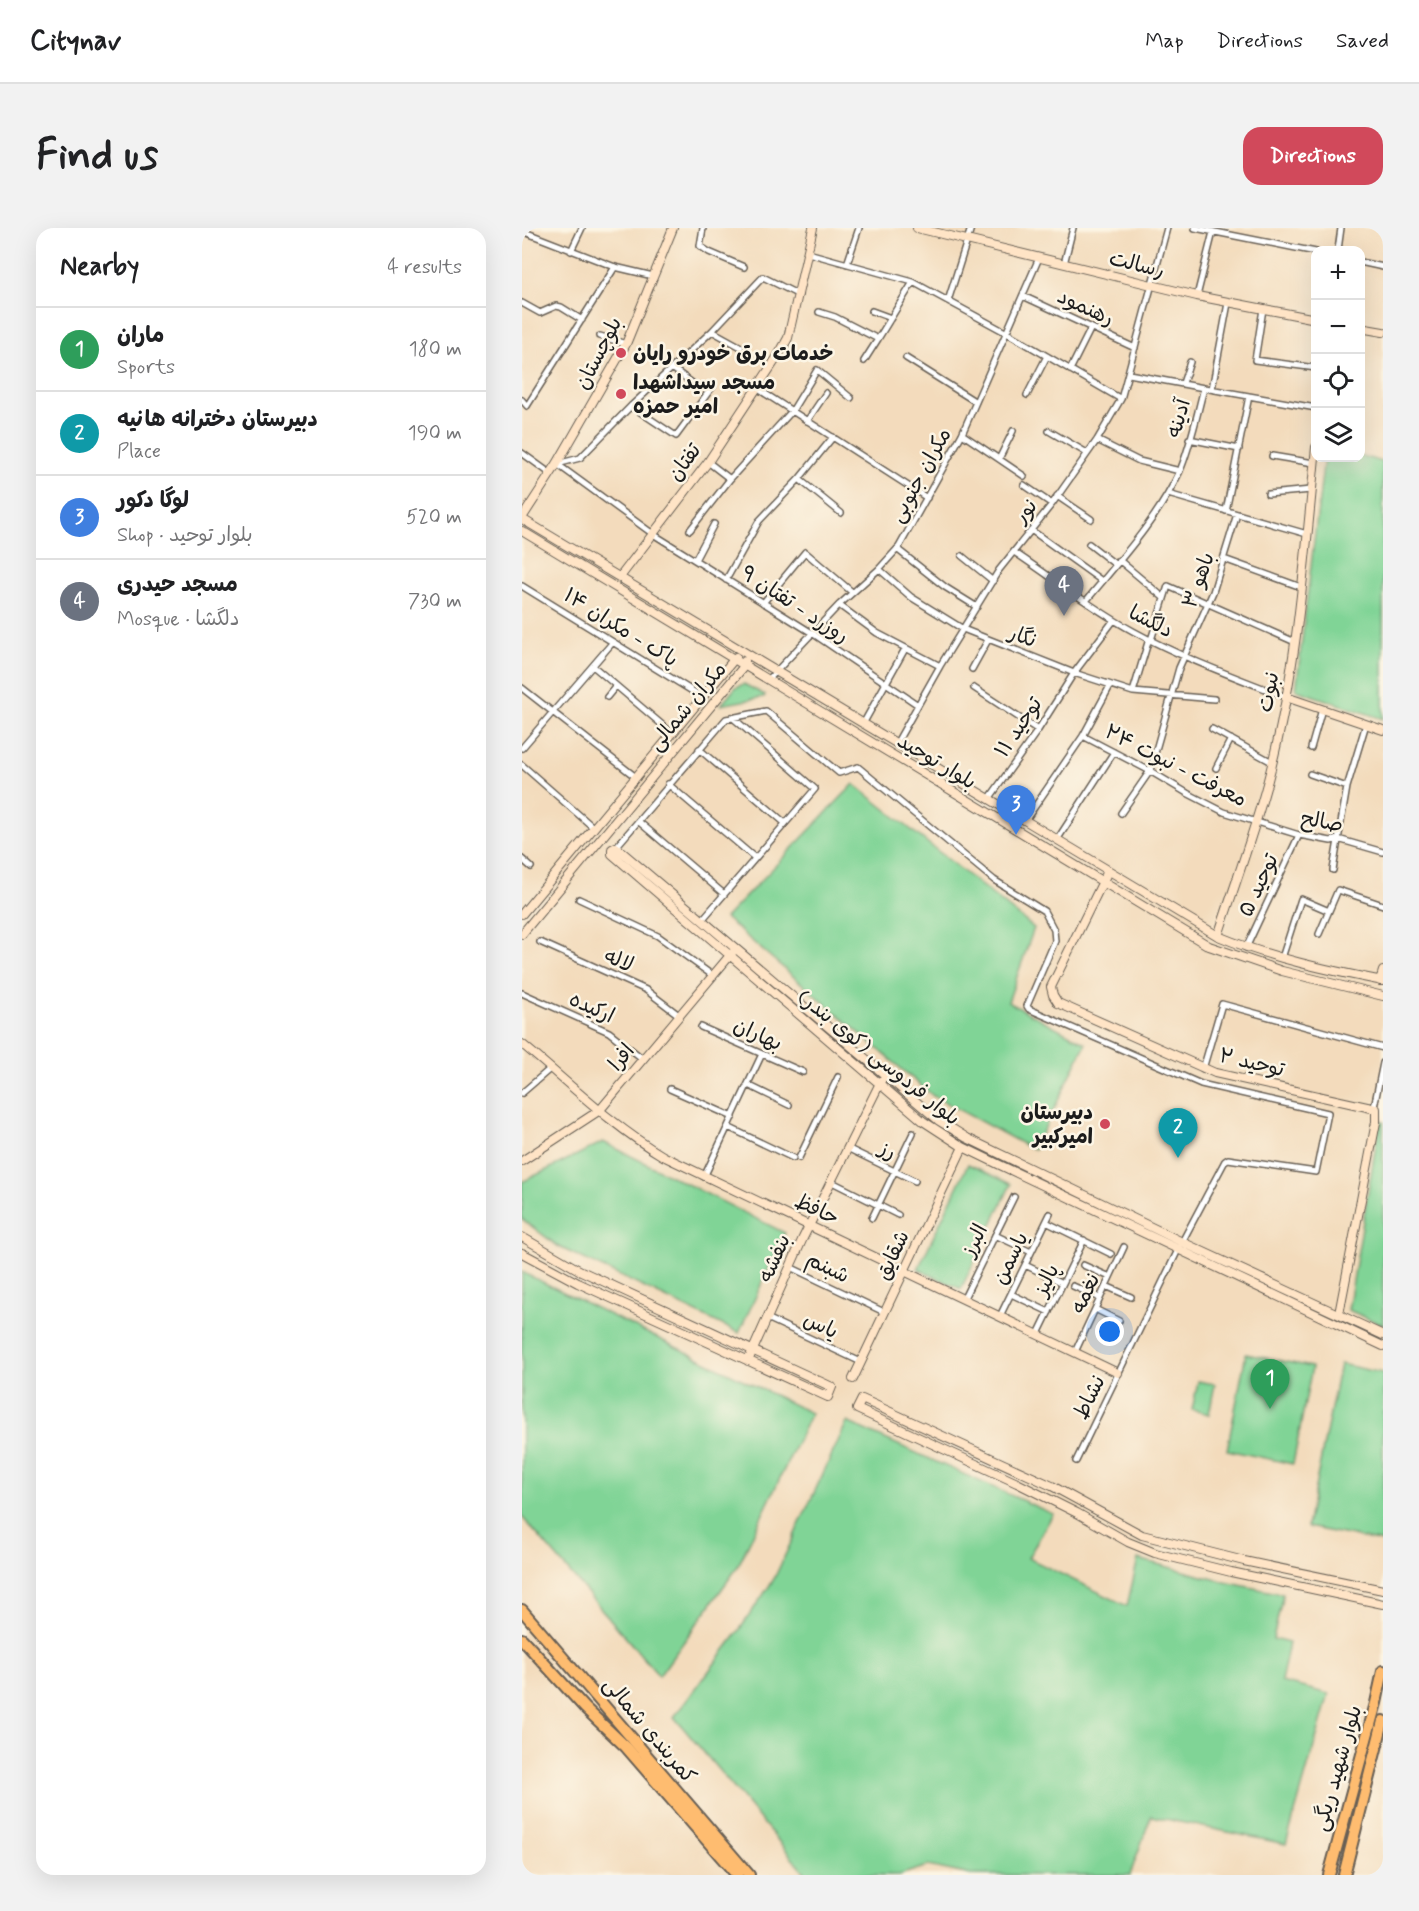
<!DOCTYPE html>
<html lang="en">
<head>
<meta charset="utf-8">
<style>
	body { margin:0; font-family:Mynerve,"Playpen Sans Arabic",sans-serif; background:#f2f2f2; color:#202124 }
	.controls { position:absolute; right:18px; top:18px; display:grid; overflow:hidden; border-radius:12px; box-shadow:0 6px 24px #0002 }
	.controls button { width:54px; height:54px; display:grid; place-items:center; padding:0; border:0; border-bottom:2px solid #e0e0e0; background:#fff; color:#202124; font:30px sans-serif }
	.you { position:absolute; left:588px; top:1104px; width:21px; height:21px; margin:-15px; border:4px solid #fff; border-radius:50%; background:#1a73e8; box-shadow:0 0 0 9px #1a73e833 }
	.badge { display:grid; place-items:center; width:39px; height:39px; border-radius:50%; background:#d1495b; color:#fff; font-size:20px; font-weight:700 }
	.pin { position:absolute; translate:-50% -50px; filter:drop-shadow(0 2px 3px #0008) }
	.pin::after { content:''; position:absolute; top:32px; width:21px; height:18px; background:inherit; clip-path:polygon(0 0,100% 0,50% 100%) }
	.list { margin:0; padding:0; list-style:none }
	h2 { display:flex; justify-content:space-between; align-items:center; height:78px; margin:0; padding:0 24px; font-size:26px }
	h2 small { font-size:20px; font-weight:400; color:#757577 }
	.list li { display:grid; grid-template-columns:39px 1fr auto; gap:18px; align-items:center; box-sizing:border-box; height:84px; padding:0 24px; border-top:2px solid #e0e0e0 }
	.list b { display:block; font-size:22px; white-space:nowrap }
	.list p { margin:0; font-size:20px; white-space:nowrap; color:#757577 }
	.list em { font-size:20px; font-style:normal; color:#757577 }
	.icon { flex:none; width:33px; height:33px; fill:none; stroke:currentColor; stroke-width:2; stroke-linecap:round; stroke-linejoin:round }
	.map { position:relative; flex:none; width:861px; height:1647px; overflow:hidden; border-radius:18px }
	header { display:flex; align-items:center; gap:36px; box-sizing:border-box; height:84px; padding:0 30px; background:#fff; border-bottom:2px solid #e0e0e0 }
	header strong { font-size:28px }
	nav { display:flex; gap:33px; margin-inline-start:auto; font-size:21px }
	.intro { display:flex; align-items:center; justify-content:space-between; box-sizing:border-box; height:144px; padding:0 36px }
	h1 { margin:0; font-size:42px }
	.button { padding:15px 27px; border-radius:18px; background:#d1495b; color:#fff; font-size:21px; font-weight:700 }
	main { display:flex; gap:36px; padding:0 36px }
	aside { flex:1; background:#fff; border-radius:18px; box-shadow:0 6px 24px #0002 }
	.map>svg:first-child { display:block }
</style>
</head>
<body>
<header>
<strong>Citynav</strong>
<nav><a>Map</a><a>Directions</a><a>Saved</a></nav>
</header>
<div class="intro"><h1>Find us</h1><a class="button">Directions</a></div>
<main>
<aside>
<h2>Nearby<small>4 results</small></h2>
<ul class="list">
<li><span class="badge" style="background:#2e9e5b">1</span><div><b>ماران</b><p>Sports</p></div><em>180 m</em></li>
<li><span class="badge" style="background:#0f9aa8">2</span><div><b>دبیرستان دخترانه هانیه</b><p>Place</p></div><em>190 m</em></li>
<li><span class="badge" style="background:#3f7fe0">3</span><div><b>لوگا دکور</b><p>Shop · بلوار توحید</p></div><em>520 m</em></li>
<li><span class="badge" style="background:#6b7280">4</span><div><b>مسجد حیدری</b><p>Mosque · دلگشا</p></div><em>730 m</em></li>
</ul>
</aside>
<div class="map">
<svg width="861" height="1647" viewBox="0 0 861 1647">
	<rect width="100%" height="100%" fill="#fcf5e5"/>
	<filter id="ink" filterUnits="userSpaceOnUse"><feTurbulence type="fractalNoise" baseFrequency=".0167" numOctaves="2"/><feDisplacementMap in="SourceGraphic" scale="12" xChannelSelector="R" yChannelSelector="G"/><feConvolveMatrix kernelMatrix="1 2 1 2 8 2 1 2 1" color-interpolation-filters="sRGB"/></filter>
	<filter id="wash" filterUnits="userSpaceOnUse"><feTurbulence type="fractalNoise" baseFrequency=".008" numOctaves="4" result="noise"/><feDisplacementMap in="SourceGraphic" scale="24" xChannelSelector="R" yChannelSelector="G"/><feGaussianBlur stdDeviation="1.35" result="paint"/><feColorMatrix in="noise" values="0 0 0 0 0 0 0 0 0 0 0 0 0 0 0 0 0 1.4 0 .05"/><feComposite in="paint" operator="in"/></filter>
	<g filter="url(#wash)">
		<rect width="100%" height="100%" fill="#f3dbbc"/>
		<path fill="#80d496" stroke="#4e7859" stroke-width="1.5" d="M839 228 861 234V491L774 462 802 230Z
			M222 456 243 467 242 469 199 477 214 459Z
			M332 556 512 700 486 774 564 815 512 922 411 868 203 690Z
			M858 893 861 894V1097L826 1082Z
			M81 914 263 1005 217 1105 37 1019 0 991V954Z
			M446 936 489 956 439 1061 396 1041Z
			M0 1044 289 1185 215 1340 137 1448 0 1289Z
			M724 1126 790 1139 771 1236 705 1222Z
			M818 1136 861 1145V1314L785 1299Z
			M676 1153 693 1156 687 1186 670 1182Z
			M325 1194 531 1286 506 1330 605 1378 616 1331 703 1354 761 1366 751 1411 767 1415 759 1454 807 1466 764 1616 629 1588 608 1647H449L406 1638 377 1647H285L152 1489 212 1410 252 1351Z"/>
	</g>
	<g filter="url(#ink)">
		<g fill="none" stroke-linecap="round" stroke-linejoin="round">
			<g stroke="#675f54" stroke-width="8">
				<path id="street" d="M181 0 178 18 187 24 222 39
					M673 0 794 24
					M0 3 93 39 131 48
					M816 22 819 0
					M49 23 60 0
					M286 25 391 54
					M838 34 861 39
					M325 36 337 0
					M542 36 551 0
					M501 68 613 120
					M675 68 691 4
					M426 73 449 0
					M0 75 18 85 34 78 39 79 60 92
					M741 81 733 132 794 140
					M350 83 369 90
					M297 84 313 89 356 111 391 54 485 105 599 171
					M190 103 219 119
					M78 108 104 116
					M384 130 454 174
					M342 133 356 111
					M150 140 173 157
					M548 142 569 100
					M661 155 668 134
					M682 160 794 180
					M236 161 405 270
					M690 161 706 75
					M505 167 525 128
					M0 172 5 178 93 39
					M109 178 154 208 191 158
					M285 193 304 165
					M527 203 565 225
					M440 206 502 248
					M311 209 277 251 319 285
					M667 211 717 221
					M575 212 617 233 658 243
					M0 225 29 246
					M750 228 792 235
					M477 231 491 203
					M186 234 208 251 270 183 295 142 329 170
					M35 236 131 306 290 405 396 477
					M35 236 58 230 109 178 190 103 241 49 277 67
					M502 257 530 276
					M646 266 785 306
					M746 266 789 262
					M535 268 569 291
					M704 283 727 168
					M168 302 208 251
					M509 302 580 353
					M567 316 594 337
					M375 321 423 359 455 379
					M492 324C531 350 569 380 611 403 660 430 713 449 764 469
					M440 328 471 353
					M702 331 779 359
					M173 332 192 296
					M597 332 642 370
					M357 341 389 369 441 401 552 445 611 464 692 471
					M204 352 237 293 277 251
					M0 358 180 469
					M564 373C597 333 635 292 657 245 668 221 675 186 682 160L607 146
					M241 375 283 324 330 364
					M317 377 355 405 418 438
					M629 412 646 358 773 414
					M71 438 151 506
					M450 441 466 412
					M246 452 317 377 357 341 377 319 440 206 517 30
					M0 460 115 550
					M452 460 516 502
					M611 464 627 411
					M85 469 94 458
					M341 496 383 421
					M690 501 750 534
					M561 508 628 543 665 565 702 584 777 607 809 613 816 611 861 624
					M374 516 418 438 477 342 530 276 575 212 599 171 645 0
					M0 520 91 414
					M789 520 800 481
					M177 521 263 595
					M0 537 72 600
					M694 540 709 511
					M788 546 825 559
					M146 556 233 630
					M467 571 516 502 552 445 592 392
					M599 585 628 543 657 440 691 364 715 286
					M116 593 202 666
					M503 593 561 508 588 458
					M535 612 592 524
					M94 619 204 491 244 483 317 545 336 539 472 652 522 683 532 702 533 713 505 778 507 781 679 856 806 885 794 944 706 931 703 933 660 1014
					M0 631 9 639
					M811 642 825 559 844 496
					M57 671 136 708 190 747
					M180 692 293 561 210 489
					M797 706 816 662 861 677
					M18 714 124 762 158 788
					M724 720 777 607
					M760 730 779 671 807 683
					M0 765 87 804 121 831
					M179 799 281 844
					M681 841 700 776 861 820
					M226 857 267 877
					M148 861 211 889
					M0 865 29 840
					M852 879 861 835
					M206 899 271 930
					M325 920 393 953
					M277 930 316 849
					M182 949 240 826
					M308 953 376 987
					M350 990 391 905
					M524 994 589 1026
					M473 1007 509 1024
					M503 1037 541 1055
					M561 1037 588 1049
					M268 1039 362 1084
					M551 1058 578 1070
					M584 1058 609 1069
					M489 1066 527 1084
					M442 1070 492 969
					M573 1081 597 1093
					M478 1088 528 986
					M245 1090 339 1134
					M516 1106 562 1012
					M553 1124 602 1019
					M554 1233 656 1022"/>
			</g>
			<g stroke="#675f54" stroke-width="10">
				<path id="secondary" d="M395 0 675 68 794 91
					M838 100 861 104
					M0 290 35 236 104 116 151 0
					M0 291 696 708C749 730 805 742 861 753
					M0 303 687 718 760 743 861 768
					M98 349 186 234 256 128 266 110 291 0
					M764 469 861 502
					M586 643 529 759 531 767 536 775 693 845 854 881V894L817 1086
					M0 686 214 429
					M0 706 223 437V433
					M696 708C713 656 732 605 746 552 775 444 783 330 794 219
					M858 753 861 743
					M0 816C46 854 90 898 141 928L596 1145
					M0 933 78 882 210 725
					M0 1009 57 1042 310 1159 306 1169 56 1055 0 1025
					M861 1107 660 1014 445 910 416 892 94 619 90 621V626L401 893 441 919 478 937 861 1118
					M226 1133 281 1010 359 853
					M331 1151 441 919
					M861 1362 722 1333 620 1307 530 1258 340 1171 335 1181 495 1255 555 1285 606 1314 633 1325 709 1344 861 1376"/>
			</g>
			<g stroke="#675f54" stroke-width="14">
				<path id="highway" d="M0 1382 227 1647
					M0 1411 63 1480 104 1519 215 1647
					M807 1647 854 1475 861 1443
					M822 1647 861 1493"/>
			</g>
			<use href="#street" stroke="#fff" stroke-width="5"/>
			<use href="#secondary" stroke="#ffe4c6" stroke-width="8"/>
			<use href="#highway" stroke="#febc70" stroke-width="10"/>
		</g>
	</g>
	<g fill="#d1495b" stroke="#fcf5e5" stroke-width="2">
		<circle cx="99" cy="125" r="6"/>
		<circle cx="99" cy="166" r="6"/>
		<circle cx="583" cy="896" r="6"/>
	</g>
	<g text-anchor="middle" stroke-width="5" stroke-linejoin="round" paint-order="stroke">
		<g font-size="21" fill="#1c1c1c" stroke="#fcf5e5">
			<text transform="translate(615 36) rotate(14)" y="7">رسالت</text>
			<text transform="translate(564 79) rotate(25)" y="7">رهنمود</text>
			<text transform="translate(76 125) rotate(-63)" y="7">بلوچستان</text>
			<text transform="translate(656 190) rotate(-74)" y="7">آدینه</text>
			<text transform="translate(162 234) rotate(-54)" y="7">تفتان</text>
			<text transform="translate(398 247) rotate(-61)" y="7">مکران جنوبی</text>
			<text transform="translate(503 283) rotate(-51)" y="7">نور</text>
			<text transform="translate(676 352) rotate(-70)" y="7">باهو ۳</text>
			<text transform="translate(273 376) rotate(33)" y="7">روزرد - تفتان ۹</text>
			<text transform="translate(629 393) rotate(27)" y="7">دلگشا</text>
			<text transform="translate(99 399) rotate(32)" y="7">پاک - مکران ۱۴</text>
			<text transform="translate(501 408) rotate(21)" y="7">نگار</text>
			<text transform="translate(746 464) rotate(-79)" y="7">نبوت</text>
			<text transform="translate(165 478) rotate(-50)" y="7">مکران شمالی</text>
			<text transform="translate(496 499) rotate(-56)" y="7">توحید ۱۱</text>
			<text transform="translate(415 533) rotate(31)" y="7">بلوار توحید</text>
			<text transform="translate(654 537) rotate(27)" y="7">معرفت - نبوت ۲۴</text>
			<text transform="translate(800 593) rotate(9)" y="7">صالح</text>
			<text transform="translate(736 657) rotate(-65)" y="7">توحید ۵</text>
			<text transform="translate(97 732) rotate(23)" y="7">لاله</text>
			<text transform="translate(70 779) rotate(25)" y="7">ارکیده</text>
			<text transform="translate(236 806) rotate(24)" y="7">بهاران</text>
			<text transform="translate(99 829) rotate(-50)" y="7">افرا</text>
			<text transform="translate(357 829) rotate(39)" y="7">بلوار فردوسی (کوی بندر)</text>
			<text transform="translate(730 834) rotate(13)" y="7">توحید ۲</text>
			<text transform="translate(366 922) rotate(27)" y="7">رز</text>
			<text transform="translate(295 981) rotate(25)" y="7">حافظ</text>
			<text transform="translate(452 1012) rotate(-63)" y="7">البرز</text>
			<text transform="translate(370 1027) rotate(-65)" y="7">شقایق</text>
			<text transform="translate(252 1030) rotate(-66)" y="7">بنفشه</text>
			<text transform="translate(488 1030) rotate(-64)" y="7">یاسمن</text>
			<text transform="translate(306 1039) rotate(26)" y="7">شبنم</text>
			<text transform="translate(524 1052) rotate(-65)" y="7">پالیز</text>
			<text transform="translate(563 1065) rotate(-65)" y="7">نغمه</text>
			<text transform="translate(299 1097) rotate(25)" y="7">یاس</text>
			<text transform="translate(567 1169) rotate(-64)" y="7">نشاط</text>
			<text transform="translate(128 1502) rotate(50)" y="7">کمربندی شمالی</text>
			<text transform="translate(815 1540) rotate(-74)" y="7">بلوار شهید ریگی</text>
		</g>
		<g font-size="21" font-weight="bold" fill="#1c1c1c" stroke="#fcf5e5" text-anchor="start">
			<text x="111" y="132">خدمات برق خودرو رایان</text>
			<text x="111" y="161">مسجد سیداشهدا<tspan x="111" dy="24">امیر حمزه</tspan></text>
			<text x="571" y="891" text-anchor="end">دبیرستان<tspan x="571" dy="24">امیرکبیر</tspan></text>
		</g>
	</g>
</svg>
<div class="controls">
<button>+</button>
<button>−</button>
<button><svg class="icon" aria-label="locate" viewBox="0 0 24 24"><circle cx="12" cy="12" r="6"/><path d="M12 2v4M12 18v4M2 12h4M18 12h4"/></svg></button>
<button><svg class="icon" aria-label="layers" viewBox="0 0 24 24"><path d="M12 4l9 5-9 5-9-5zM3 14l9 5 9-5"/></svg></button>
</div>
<div class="you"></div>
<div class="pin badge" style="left:748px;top:1181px;background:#2e9e5b">1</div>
<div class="pin badge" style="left:656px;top:930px;background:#0f9aa8">2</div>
<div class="pin badge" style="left:494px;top:607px;background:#3f7fe0">3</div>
<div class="pin badge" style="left:542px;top:388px;background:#6b7280">4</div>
</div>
</main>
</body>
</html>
